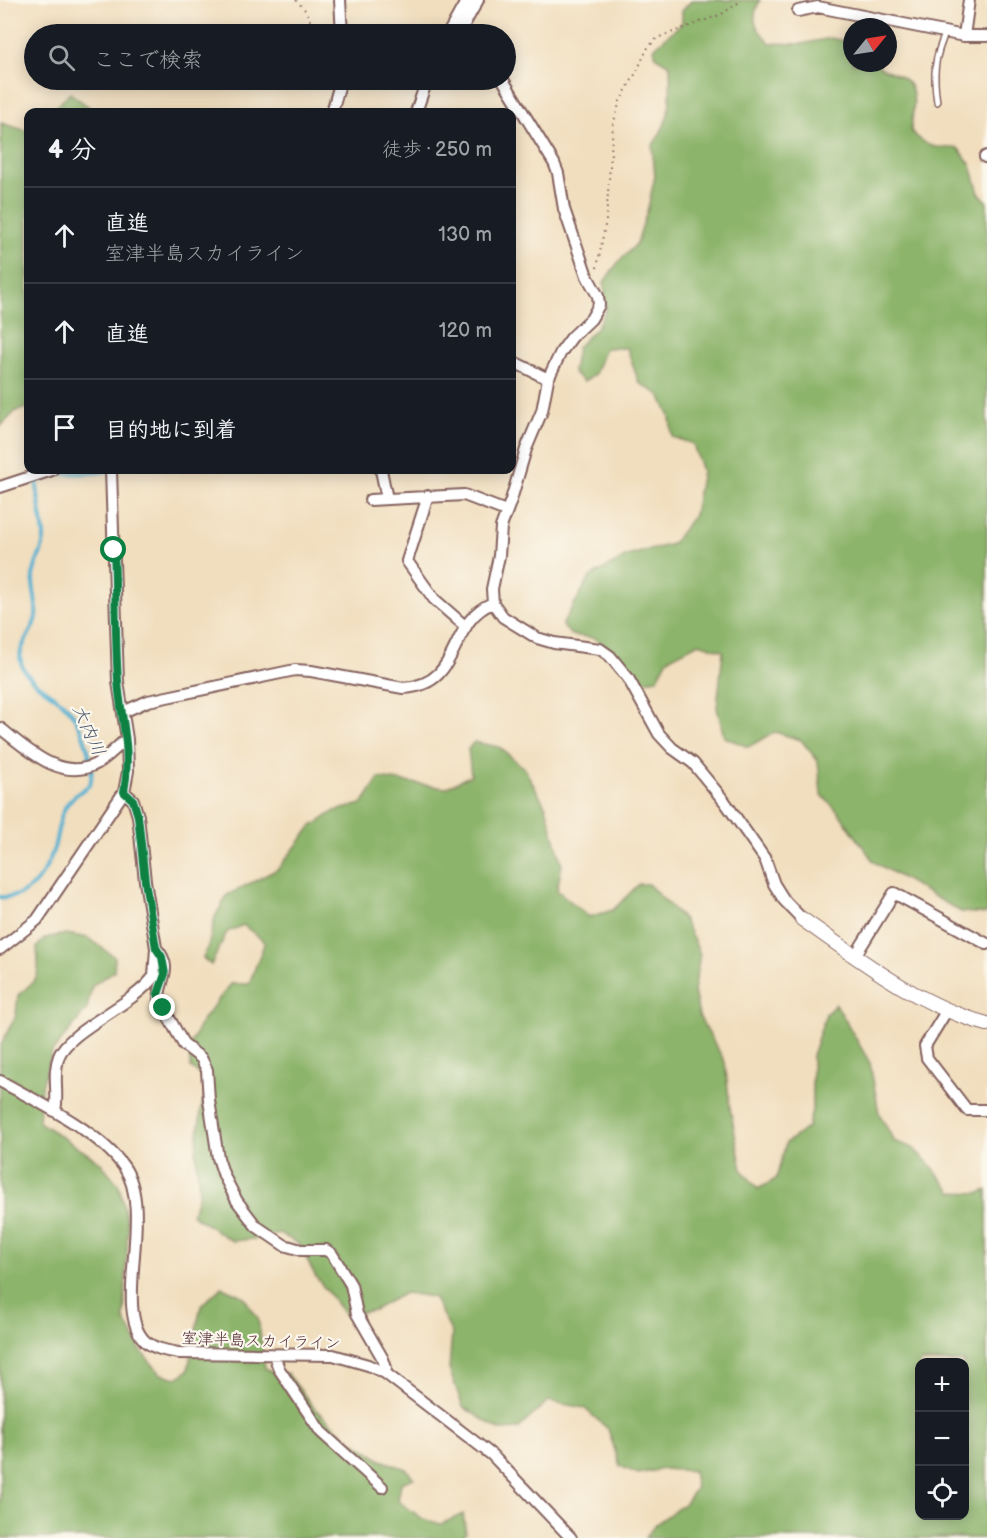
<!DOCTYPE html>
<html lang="ja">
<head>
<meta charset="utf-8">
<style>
	body { margin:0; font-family:"Balsamiq Sans","Klee One",sans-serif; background:#242831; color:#f1f3f6 }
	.controls { position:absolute; right:18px; bottom:18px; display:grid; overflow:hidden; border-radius:12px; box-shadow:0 3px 15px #0003 }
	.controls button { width:54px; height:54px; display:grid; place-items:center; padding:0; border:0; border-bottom:2px solid #363941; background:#171b24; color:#f1f3f6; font:30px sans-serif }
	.compass { position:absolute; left:843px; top:18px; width:54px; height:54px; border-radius:50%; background:#171b24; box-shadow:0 3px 15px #0003; rotate:60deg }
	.stop { position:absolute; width:18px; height:18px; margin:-14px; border:4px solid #0b8043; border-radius:50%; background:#fff }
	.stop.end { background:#0b8043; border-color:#fff; box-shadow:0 2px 6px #0008 }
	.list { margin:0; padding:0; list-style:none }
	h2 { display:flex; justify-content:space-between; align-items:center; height:78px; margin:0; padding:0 24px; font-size:26px }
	h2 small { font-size:20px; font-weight:400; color:#9ea1a6 }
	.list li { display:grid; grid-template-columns:39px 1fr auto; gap:18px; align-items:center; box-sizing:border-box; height:96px; padding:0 24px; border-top:2px solid #363941 }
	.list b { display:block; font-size:22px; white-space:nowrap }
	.list p { margin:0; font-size:20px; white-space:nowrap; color:#9ea1a6 }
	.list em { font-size:20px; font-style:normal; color:#9ea1a6 }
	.icon { flex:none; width:33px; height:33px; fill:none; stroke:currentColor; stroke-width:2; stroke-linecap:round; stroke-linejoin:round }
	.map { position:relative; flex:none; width:987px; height:1538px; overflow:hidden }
	.search { position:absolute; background:#171b24; box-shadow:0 3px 15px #0003; left:24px; top:24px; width:492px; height:66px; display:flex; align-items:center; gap:15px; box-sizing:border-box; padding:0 21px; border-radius:33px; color:#9ea1a6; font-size:22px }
	.panel { position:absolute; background:#171b24; box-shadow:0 3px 15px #0003; left:24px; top:108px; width:492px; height:366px; border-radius:12px }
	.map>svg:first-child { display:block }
</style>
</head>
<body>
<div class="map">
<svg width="987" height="1538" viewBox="0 0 987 1538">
	<rect width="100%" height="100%" fill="#fbf7ec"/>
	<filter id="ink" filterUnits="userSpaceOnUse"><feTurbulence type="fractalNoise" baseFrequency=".0167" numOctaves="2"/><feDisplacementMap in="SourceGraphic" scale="12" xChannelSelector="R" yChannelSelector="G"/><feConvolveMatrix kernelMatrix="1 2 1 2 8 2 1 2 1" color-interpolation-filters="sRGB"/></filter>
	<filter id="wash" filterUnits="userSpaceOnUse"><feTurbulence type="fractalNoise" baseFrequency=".008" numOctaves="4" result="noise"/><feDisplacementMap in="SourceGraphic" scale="24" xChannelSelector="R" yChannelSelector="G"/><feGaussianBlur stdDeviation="1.35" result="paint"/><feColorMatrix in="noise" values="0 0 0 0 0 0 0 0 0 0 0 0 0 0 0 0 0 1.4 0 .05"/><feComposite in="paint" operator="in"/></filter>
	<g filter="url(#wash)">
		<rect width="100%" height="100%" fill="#f1debe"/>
		<path fill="#8cb46b" stroke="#6b6a4b" stroke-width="1.5" fill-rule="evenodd" d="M692 0H760C750 21 755 27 770 43L801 44 831 38 852 43V63C859 63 869 61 876 64 881 67 884 70 889 71 922 83 913 102 911 131 927 148 935 148 958 148L971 165 979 193 987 201V914L961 912 874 862 839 813 821 794 818 761 801 740 775 732 748 747 724 737 717 708 723 651 699 643 668 659 657 679 644 681 617 653 594 638 571 635 562 625 590 577 627 556 672 544 694 515 702 471 693 444 672 437 670 417 660 395 639 383 627 348H605L595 374 584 382 573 372 577 347 596 328 606 310 604 282 617 264 637 243 648 208 655 176 652 146C673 118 671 98 670 65L656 57 654 48 682 23V11Z
			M70 93 93 110 94 112H51Z
			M1 123 28 131V408L16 411 0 427Z
			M474 742 499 747 524 768 546 807 562 864 557 890 589 917 613 910 639 884H648L684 920 700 954 694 991 699 1016 725 1062 730 1108 742 1170 758 1189 776 1179 786 1143 808 1127 812 1110V1055L826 1014 836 1004 870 1063 879 1113 894 1141 913 1148 931 1166 952 1192 979 1193 987 1190V1538H645L656 1524 685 1503 696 1488 693 1471 663 1469 638 1474 620 1466 608 1429 584 1408 548 1401 518 1429 499 1430 463 1407 449 1369 452 1333 433 1297 405 1293 374 1310 345 1315 316 1277 299 1244 279 1233 254 1239 232 1241 192 1215 199 1193 196 1152 201 1110 206 1089 199 1074 191 1068 188 1049 203 1019 231 984H249L265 942 243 925 227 932 211 965 203 958 208 947 215 917 227 895 278 869 311 827 335 811 362 804 379 778 446 788 471 775 468 749ZM920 1362H964V1516H920Z
			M66 934 88 938 115 957 114 971 92 986 87 1009 52 1052 41 1089 39 1122 100 1162 119 1185 128 1226 124 1319 141 1351 161 1374 177 1378 188 1370 201 1306 222 1287 243 1296 258 1318 265 1368 279 1377 287 1373 315 1409 352 1441 381 1460 406 1469 414 1478 401 1483 398 1501 423 1519 441 1524 463 1514 466 1533 461 1538H0V1047L16 1015 18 995C41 977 39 976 37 947L45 938Z"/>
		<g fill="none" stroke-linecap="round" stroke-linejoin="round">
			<path stroke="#53b1d1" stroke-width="4" d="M0 897C30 900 46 873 54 848 58 833 59 815 68 803 74 795 82 790 90 785 96 763 81 720 64 704 51 692 32 685 23 668 13 649 33 635 36 617 38 604 32 590 33 576 35 562 44 551 44 537 43 518 37 501 37 482 58 467 86 478 109 470"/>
		</g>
	</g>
	<g filter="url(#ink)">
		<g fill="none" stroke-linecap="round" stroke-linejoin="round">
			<g stroke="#84625e" stroke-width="8">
				<path id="service" d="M937 102C933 75 934 57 946 32"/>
			</g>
			<g stroke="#84625e" stroke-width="14">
				<path id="minor" d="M340 0 342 34
					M798 11 818 7 964 36H987
					M461 30 478 0
					M448 34 467 0
					M964 36 969 0
					M503 80 554 163 558 173 564 209 587 276 598 296 599 305 591 319 572 337 561 352 548 379 542 411 526 449 511 500 501 527 499 556 492 589 493 603 503 617 537 638 554 643 600 649 610 656 628 678 659 734 672 748 693 763 725 802 765 859 774 884 784 900 802 919
					M332 112 341 80
					M416 112 427 80
					M985 157 987 156
					M512 361 548 379
					M381 470 387 499
					M0 487 52 470
					M428 496 407 561 434 599 466 627
					M370 500 464 495 506 511
					M123 712 148 701 295 670 311 671 403 688C464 685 446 621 493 603
					M0 728C26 748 59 781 94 765 106 760 116 747 127 739
					M156 948C175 969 158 981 159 1000L184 1045 201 1058 207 1070 209 1100 218 1158 224 1176 237 1201 256 1226 284 1245 301 1250H326L332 1254 351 1285 357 1314 383 1359 386 1368 385 1373
					M0 949 37 920 124 792 128 771 127 739 118 682 111 470
					M855 956 894 893 987 944
					M947 1010 925 1046 927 1058 967 1110H987
					M0 1081C38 1102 99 1131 124 1167 155 1212 112 1309 145 1341 154 1349 168 1351 179 1353L333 1355 368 1365 385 1373 492 1455 571 1538
					M55 1111C59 1093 52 1074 59 1056 69 1030 135 1004 154 976L156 948 145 881 138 816 133 800 124 792
					M274 1355 279 1369 321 1432 382 1487"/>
			</g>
			<g stroke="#84625e" stroke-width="16">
				<path id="tertiary" d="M802 919C859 959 919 1006 987 1024"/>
			</g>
			<path stroke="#84625e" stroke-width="2" stroke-dasharray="1.5 4.5" stroke-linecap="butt" d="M296 0 306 11 316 34
				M597 268 606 220 613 125 620 101 637 71 647 49 657 38 722 14 742 0"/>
			<use href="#service" stroke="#fff" stroke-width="5"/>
			<use href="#minor" stroke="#fff" stroke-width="10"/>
			<use href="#tertiary" stroke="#fff" stroke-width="14"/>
		</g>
	</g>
	<g fill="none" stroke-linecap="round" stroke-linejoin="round" filter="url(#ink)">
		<path stroke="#0b8043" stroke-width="8" d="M114 550C116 593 115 637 118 681 121 722 132 748 124 792L133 800 138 816 145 881 156 948 162 957 165 974 158 994 163 1008"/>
	</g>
	<g text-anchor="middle" stroke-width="4.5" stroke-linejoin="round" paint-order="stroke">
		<g font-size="16" fill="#4a1f2b" stroke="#fbf7ec">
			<text transform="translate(261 1340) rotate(2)" y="6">室津半島スカイライン</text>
		</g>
		<g font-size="18" font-style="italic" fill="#4e596d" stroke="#fbf7ec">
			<text transform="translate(89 730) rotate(66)" y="6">大内川</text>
		</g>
	</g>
</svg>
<div class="controls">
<button>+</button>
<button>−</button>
<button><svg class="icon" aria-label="locate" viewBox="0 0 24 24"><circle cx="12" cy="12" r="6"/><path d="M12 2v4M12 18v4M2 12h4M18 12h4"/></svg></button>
</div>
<svg class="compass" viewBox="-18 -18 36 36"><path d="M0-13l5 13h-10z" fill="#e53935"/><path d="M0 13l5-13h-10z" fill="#9ea1a6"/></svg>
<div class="stop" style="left:114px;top:550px"></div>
<div class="stop end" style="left:163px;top:1008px"></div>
<div class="search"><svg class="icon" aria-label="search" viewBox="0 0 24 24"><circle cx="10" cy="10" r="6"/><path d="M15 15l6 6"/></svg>ここで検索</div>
<section class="panel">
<h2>4 分<small>徒歩 · 250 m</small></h2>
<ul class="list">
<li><svg class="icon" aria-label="ahead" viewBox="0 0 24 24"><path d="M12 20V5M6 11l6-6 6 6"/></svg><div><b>直進</b><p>室津半島スカイライン</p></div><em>130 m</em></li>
<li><svg class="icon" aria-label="ahead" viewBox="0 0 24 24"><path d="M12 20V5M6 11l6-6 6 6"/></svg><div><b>直進</b></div><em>120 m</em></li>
<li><svg class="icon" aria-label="arrive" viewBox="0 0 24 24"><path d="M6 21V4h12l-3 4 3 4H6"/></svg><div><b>目的地に到着</b></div></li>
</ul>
</section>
</div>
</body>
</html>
